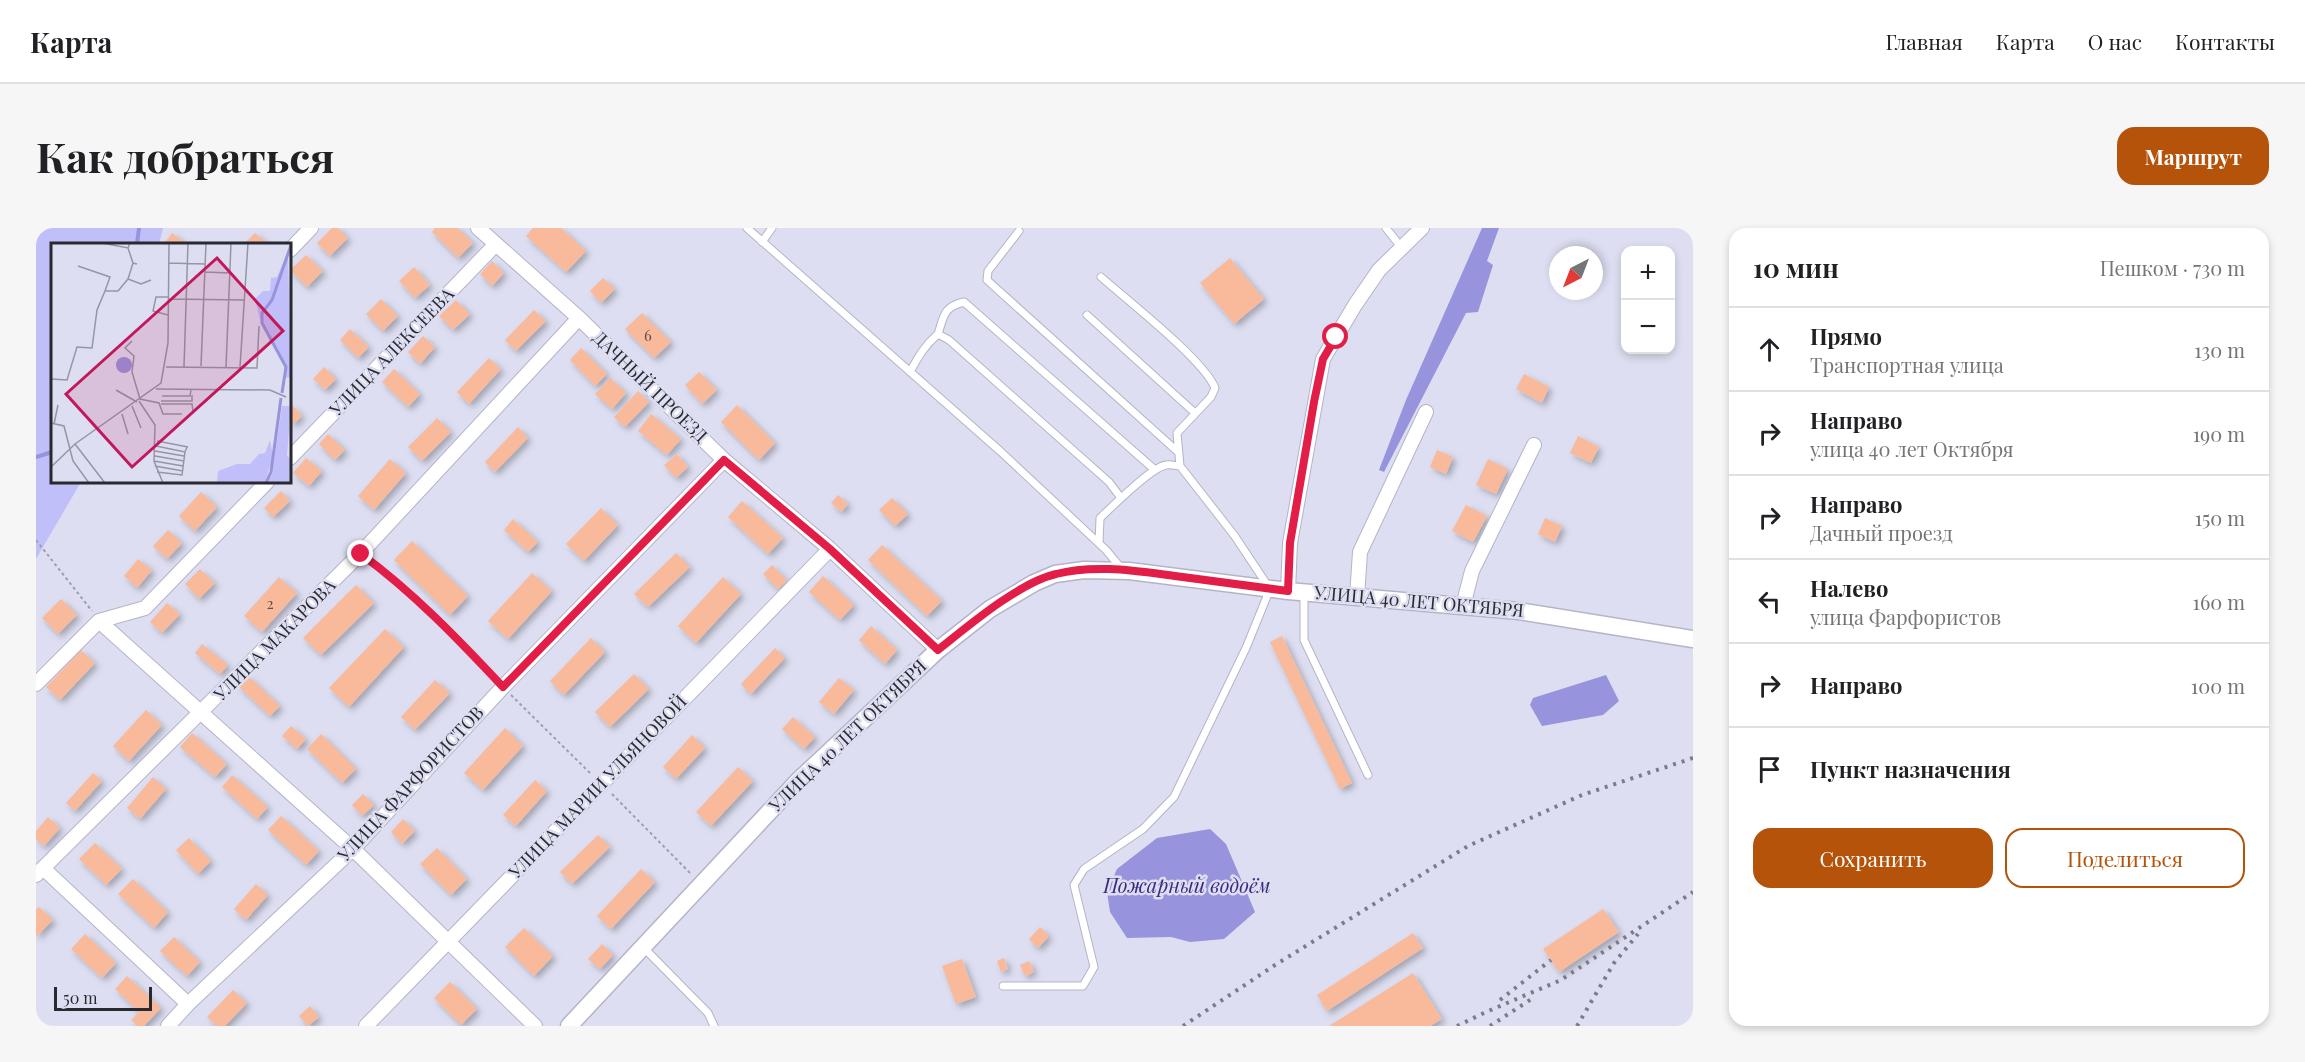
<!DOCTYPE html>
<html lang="ru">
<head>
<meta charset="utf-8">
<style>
	body { margin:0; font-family:"Playfair Display",serif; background:#f6f6f6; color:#202124 }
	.controls { position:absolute; right:18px; top:18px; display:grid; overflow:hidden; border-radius:12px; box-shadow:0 3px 9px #0003 }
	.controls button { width:54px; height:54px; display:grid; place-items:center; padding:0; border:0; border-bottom:2px solid #e0e0e0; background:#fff; color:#202124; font:30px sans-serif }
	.compass { position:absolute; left:1513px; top:18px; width:54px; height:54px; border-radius:50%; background:#fff; box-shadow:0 3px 9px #0003; rotate:222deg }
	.scale { position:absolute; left:18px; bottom:15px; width:98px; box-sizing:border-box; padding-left:6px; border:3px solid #292930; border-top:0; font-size:16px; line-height:21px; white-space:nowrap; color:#292930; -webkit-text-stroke:4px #dddef1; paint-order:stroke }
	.stop { position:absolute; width:18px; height:18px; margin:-14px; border:4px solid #e11d48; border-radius:50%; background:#fff }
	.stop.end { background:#e11d48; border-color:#fff; box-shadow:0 2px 6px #0008 }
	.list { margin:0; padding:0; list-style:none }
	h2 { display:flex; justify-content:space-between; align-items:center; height:78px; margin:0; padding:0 24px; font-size:26px }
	h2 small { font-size:20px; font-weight:400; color:#757577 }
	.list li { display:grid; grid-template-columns:39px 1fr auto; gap:18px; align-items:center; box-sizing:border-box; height:84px; padding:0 24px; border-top:2px solid #e0e0e0 }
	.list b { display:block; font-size:22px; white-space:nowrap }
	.list p { margin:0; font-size:20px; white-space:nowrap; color:#757577 }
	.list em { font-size:20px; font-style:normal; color:#757577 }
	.actions { display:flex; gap:12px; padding:18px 24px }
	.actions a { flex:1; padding:14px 0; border:2px solid #b45309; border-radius:18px; text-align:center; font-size:21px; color:#b45309 }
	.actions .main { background:#b45309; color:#fff }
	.icon { flex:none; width:33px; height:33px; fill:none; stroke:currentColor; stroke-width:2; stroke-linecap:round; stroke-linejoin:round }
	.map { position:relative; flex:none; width:1657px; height:798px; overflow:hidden; border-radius:18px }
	header { display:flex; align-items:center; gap:36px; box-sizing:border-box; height:84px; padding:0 30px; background:#fff; border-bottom:2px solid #e0e0e0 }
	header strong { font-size:28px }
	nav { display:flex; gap:33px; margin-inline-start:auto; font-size:21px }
	.intro { display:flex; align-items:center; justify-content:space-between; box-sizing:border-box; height:144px; padding:0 36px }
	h1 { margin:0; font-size:42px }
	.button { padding:15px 27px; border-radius:18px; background:#b45309; color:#fff; font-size:21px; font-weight:700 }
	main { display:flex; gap:36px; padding:0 36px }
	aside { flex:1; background:#fff; border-radius:18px; box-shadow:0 3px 9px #0003 }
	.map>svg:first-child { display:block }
</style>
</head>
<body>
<header>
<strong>Карта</strong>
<nav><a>Главная</a><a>Карта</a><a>О нас</a><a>Контакты</a></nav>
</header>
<div class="intro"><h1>Как добраться</h1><a class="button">Маршрут</a></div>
<main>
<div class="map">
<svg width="1657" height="798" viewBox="0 0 1657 798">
	<defs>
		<filter id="shadow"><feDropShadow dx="3.5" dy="3.5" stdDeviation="3" flood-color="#0004"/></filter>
	</defs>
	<rect width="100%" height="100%" fill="#dddef1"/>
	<path fill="#c1bffa" d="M0 0H127L123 16H16V254H45L0 331Z"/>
	<path fill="#9793dc" d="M1446 0H1463L1451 33 1457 37 1442 84 1430 85 1348 244 1343 242 1370 172Z
		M1570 447 1583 473 1567 487 1506 498 1494 477 1497 470Z
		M1174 601 1190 616 1219 684 1188 711 1154 714 1135 709 1091 710 1074 684 1071 664 1081 641 1121 610Z"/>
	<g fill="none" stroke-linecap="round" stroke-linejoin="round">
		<path stroke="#9793dc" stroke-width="4" d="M101 16 103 0
			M0 229 16 224"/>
	</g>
	<path fill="#f9b99b" filter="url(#shadow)" d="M296 0H302L312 10 294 28 281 15Z
		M399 0H422L437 15 422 30 396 4Z
		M497 0H525L550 23 530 44 490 8Z
		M136 5 151 16H128Z
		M219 5 232 16H208Z
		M270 27 287 43 271 59 254 42Z
		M1194 30 1228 71 1198 96 1164 55Z
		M456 33 468 45 456 58 444 46Z
		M378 39 394 57 379 70 363 53Z
		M567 50 579 61 565 75 554 63Z
		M345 71 362 88 347 103 330 86Z
		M420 72 434 86 417 102 403 88Z
		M498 82 510 93 480 123 469 112Z
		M606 85 635 114 618 130 589 101Z
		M314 101 333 119 322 130 304 112Z
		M387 108 399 119 384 136 372 124Z
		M545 120 571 146 559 158 534 132Z
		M453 130 465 141 433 176 421 164Z
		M288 139 300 151 289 162 277 151Z
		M358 141 384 166 372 179 346 154Z
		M663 144 681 162 666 176 649 157Z
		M1488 146 1513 159 1506 175 1480 161Z
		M574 150 590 165 576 181 559 166Z
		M602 163 613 174 589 199 578 189Z
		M255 176 266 188 257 196 254 193Z
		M701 177 739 215 723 232 685 194Z
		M615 186 645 211 631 227 602 203Z
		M401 190 415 204 386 233 372 219Z
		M482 199 492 210 459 244 449 234Z
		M292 206 309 222 299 232 283 216Z
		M1542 208 1563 219 1555 235 1534 225Z
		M1401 222 1417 229 1410 246 1394 239Z
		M641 226 652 239 640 250 628 237Z
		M270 230 286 243 273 258 257 245Z
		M354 231 370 245 338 282 322 268Z
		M1452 231 1472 241 1460 266 1440 257Z
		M245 263 254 273 237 289 228 280Z
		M165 264 181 279 159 303 143 288Z
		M802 267 812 276 805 284 795 275Z
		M856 270 872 286 859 298 843 282Z
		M706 273 747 310 732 326 692 289Z
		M1430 277 1451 288 1437 314 1416 303Z
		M565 280 582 297 548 333 530 316Z
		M1509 290 1526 298 1519 314 1502 306Z
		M477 291 502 314 492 324 468 302Z
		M132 302 146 315 131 331 117 318Z
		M376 313 432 368 414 387 358 332Z
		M846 317 906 373 891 388 832 332Z
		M640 325 654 339 612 379 598 366Z
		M102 331 116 342 101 360 88 348Z
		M736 337 751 353 742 361 727 346Z
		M164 341 179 355 163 371 149 356Z
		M496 345 516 363 472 411 452 393Z
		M787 348 818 377 804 392 773 364Z
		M243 349 261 365 226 404 208 388Z
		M687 349 705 366 660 415 642 398Z
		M320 357 338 375 285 427 267 410Z
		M25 371 41 387 22 406 6 390Z
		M131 375 144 386 126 405 114 394Z
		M835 398 861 422 849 436 823 412Z
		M349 401 368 419 313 479 293 460Z
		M1246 408 1316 555 1304 561 1234 414Z
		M555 410 569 424 528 467 514 453Z
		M166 416 192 437 184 446 159 425Z
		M739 420 749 430 715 466 705 456Z
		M45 422 59 435 24 472 10 459Z
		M598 446 613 461 574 499 559 484Z
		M212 448 244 478 234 488 202 458Z
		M803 450 818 462 798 486 783 474Z
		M399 452 414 465 379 502 365 489Z
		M110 482 126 497 93 533 77 518Z
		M757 489 779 509 768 521 746 501Z
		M255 498 270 511 261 521 246 508Z
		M469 500 487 518 447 562 428 545Z
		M156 505 191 536 179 549 144 519Z
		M285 506 320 541 306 555 271 521Z
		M656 507 669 520 640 551 627 539Z
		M702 539 717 553 675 598 660 584Z
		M57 545 66 553 39 583 30 575Z
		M196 547 232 579 221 591 186 559Z
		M117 549 130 561 104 591 91 580Z
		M499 552 511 563 480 598 467 587Z
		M327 566 338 577 326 588 316 577Z
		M245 588 283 623 270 637 232 602Z
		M12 589 24 600 8 618 0 611V603Z
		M367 591 379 603 366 616 355 604Z
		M562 607 574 619 536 656 524 644Z
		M153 610 175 633 162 646 140 622Z
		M59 615 86 641 70 657 43 631Z
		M401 620 431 651 415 667 384 636Z
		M605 641 619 654 575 701 561 688Z
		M97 651 132 684 118 700 82 666Z
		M220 656 232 667 210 692 198 681Z
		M3 679 17 692 0 709V681Z
		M1567 681 1583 704 1523 744 1507 721Z
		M1004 699 1013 708 1002 720 993 711Z
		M488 700 517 728 498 748 469 719Z
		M1377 705 1387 720 1291 783 1281 767Z
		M49 706 80 735 66 750 35 721Z
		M138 709 164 734 151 748 124 723Z
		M566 716 577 727 564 741 552 731Z
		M968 730 972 741 965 744 961 733Z
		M926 731 940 769 920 776 906 738Z
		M993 733 998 744 989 748 984 737Z
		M1377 745 1406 791 1394 798H1293Z
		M91 748 125 780 108 798H102L95 792 103 784 79 761Z
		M414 754 441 781 425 797 398 770Z
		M197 762 211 775 189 798H181L171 789Z
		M274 778 283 789 272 798 263 788Z"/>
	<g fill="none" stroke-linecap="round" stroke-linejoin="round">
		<g stroke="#b4b4c7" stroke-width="9">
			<path id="service" d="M711 0 964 223 1070 322 1085 340
				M1350 0 1365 19
				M983 3 952 43 951 52 1142 224
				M726 14 736 0
				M1051 87 1159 185
				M902 106C908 88 907 79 928 74L1119 242
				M874 144C882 129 889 117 902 106L913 112 1073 254 1085 270
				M1063 315 1064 290C1077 278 1114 240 1130 237 1134 236 1140 238 1144 238
				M1268 364V412L1332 547
				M608 720 672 785 678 798
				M967 758H1047L1058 739 1038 657 1048 641 1107 601 1138 569 1210 420 1234 361 1198 307 1144 238 1141 205 1175 169 1179 160C1168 132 1091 72 1065 49"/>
		</g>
		<g stroke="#b4b4c7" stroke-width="16">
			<path id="minor" d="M442 0 543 90 688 232 794 321 902 422
				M254 22 275 0
				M254 230 459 17
				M1252 363 1254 315 1287 131 1319 77 1343 42 1386 0
				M1321 369 1324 324 1390 184
				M1427 378 1436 343 1498 217
				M63 393 317 621 499 798
				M0 456 63 393 109 380 231 254
				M7 640 152 776
				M0 647 325 325 543 90
				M132 798 152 776 317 621 467 459 688 232
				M330 798 794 321"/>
		</g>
		<g stroke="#b4b4c7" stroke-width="19">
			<path id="tertiary" d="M533 798 763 552 902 422 954 381 998 355 1019 346 1048 342 1093 343 1252 363 1483 383 1657 411"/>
		</g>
		<path stroke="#9d9ead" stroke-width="2" stroke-dasharray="3 3" stroke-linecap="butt" d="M0 312 56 383
			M334 332C380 366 420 409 459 450
			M475 467 556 547
			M576 566 656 647"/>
		<use href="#service" stroke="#fff" stroke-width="7"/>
		<use href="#minor" stroke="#fff" stroke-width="14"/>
		<use href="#tertiary" stroke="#fff" stroke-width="16"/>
		<path stroke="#7c7c89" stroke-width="4" stroke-dasharray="3 6" stroke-linecap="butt" d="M1464 772 1515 732
			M1147 798 1239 737 1432 618 1546 567 1657 530
			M1421 798 1450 784 1525 752 1657 664
			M1454 798 1497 770
			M1541 798 1578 735 1602 706"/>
	</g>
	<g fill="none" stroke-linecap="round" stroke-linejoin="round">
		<path stroke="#e11d48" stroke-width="8" d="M325 326C377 364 423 412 467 459L688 232 794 321 902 422C932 398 984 354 1020 346 1059 336 1100 343 1139 348 1176 353 1214 358 1252 363L1254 315 1278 174 1287 131 1300 109"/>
	</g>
	<g text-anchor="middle" stroke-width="5" stroke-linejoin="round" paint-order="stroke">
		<g font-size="15" fill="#5d4d4b">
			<text x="612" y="113">6</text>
			<text x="234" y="381">2</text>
		</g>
		<g font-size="18" fill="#292930" stroke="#dddef1">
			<text transform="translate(356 124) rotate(-46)" y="6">УЛИЦА АЛЕКСЕЕВА</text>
			<text transform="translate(614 159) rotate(44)" y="6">ДАЧНЫЙ ПРОЕЗД</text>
			<text transform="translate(1383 374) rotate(5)" y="6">УЛИЦА 40 ЛЕТ ОКТЯБРЯ</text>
			<text transform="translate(239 412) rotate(-45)" y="6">УЛИЦА МАКАРОВА</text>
			<text transform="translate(812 508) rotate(-44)" y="6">УЛИЦА 40 ЛЕТ ОКТЯБРЯ</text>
			<text transform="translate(375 556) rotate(-47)" y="6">УЛИЦА ФАРФОРИСТОВ</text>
			<text transform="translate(562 559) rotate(-46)" y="6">УЛИЦА МАРИИ УЛЬЯНОВОЙ</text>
		</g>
		<g font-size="20" font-style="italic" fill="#3b2b80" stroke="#dddef1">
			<text x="1151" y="665">Пожарный водоём</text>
		</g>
	</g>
	<g transform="translate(15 15)">
		<rect width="240" height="240" fill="#dddef1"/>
		<path d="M237 8 240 134 234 135 233 122 209 77 204 56 212 48H219L220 35 226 34ZM231 163H240L236 213 240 216V240H216L221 232ZM219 197 222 213 214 240H166L167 228 186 221H199L208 211 214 210Z" fill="#c1bffa"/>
		<path d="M65 122a8 8 0 1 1 16 0a8 8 0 1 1-16 0Z" fill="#9793dc"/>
		<path fill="none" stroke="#9793dc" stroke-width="3" d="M231 150 235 124 211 80V70L221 57 240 2M215 240 220 229 230 155"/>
		<path fill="none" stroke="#9596a4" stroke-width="1.5" d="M51 0 77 5 79 0M77 5 82 20 86 21M82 20 77 36 90 41 100 37M118 20 154 21M27 23 59 34 54 48H67L77 36M154 29 179 30M118 56 194 57M117 72 102 68 105 54H118M81 98 74 105 83 113 81 129 89 156 108 160 112 171H131M150 123 155 0M115 124 206 125 208 83M133 124 137 0M175 124 180 0M189 124 197 0M0 136 16 137 26 104 41 105 46 67 54 48M105 146 219 147 235 154M65 147 86 159M111 153H139L140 147M88 158 104 182 103 218 112 240M110 158H141V152M110 161H141L142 168M81 163 90 185M71 171 77 191M0 180 13 183 22 218 38 240M3 181 7 162M106 198 137 204M24 201 54 240M105 203 134 209 136 204M104 208 133 213M104 213 133 218M103 218 132 223M104 223 132 228M0 224 24 201 110 140 117 100 118 0M106 229 131 232 134 209"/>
		<path fill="#c2185b" fill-opacity="0.15" stroke="#c2185b" stroke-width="3" d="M166 15 232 88 81 224 15 151Z"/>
		<rect width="240" height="240" fill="none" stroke="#292930" stroke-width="3"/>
	</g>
</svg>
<div class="controls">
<button>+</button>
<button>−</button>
</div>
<svg class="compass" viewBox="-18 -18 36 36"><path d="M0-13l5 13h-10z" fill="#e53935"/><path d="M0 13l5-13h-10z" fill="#757577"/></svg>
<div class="scale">50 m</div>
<div class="stop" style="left:1300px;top:109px"></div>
<div class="stop end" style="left:325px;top:326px"></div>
</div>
<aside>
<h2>10 мин<small>Пешком · 730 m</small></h2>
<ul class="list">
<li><svg class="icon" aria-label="ahead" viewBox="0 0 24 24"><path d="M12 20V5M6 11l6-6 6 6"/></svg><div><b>Прямо</b><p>Транспортная улица</p></div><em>130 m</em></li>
<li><svg class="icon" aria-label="right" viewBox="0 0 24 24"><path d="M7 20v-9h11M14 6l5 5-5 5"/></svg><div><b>Направо</b><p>улица 40 лет Октября</p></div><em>190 m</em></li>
<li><svg class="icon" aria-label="right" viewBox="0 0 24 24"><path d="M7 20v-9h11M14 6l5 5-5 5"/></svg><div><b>Направо</b><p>Дачный проезд</p></div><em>150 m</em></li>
<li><svg class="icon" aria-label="left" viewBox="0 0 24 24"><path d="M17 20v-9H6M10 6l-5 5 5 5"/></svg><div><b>Налево</b><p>улица Фарфористов</p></div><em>160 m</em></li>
<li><svg class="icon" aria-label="right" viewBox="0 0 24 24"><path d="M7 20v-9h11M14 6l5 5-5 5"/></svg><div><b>Направо</b></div><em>100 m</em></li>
<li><svg class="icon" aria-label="arrive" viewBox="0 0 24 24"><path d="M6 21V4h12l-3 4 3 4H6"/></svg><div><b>Пункт назначения</b></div></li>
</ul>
<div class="actions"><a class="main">Сохранить</a><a>Поделиться</a></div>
</aside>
</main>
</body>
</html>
